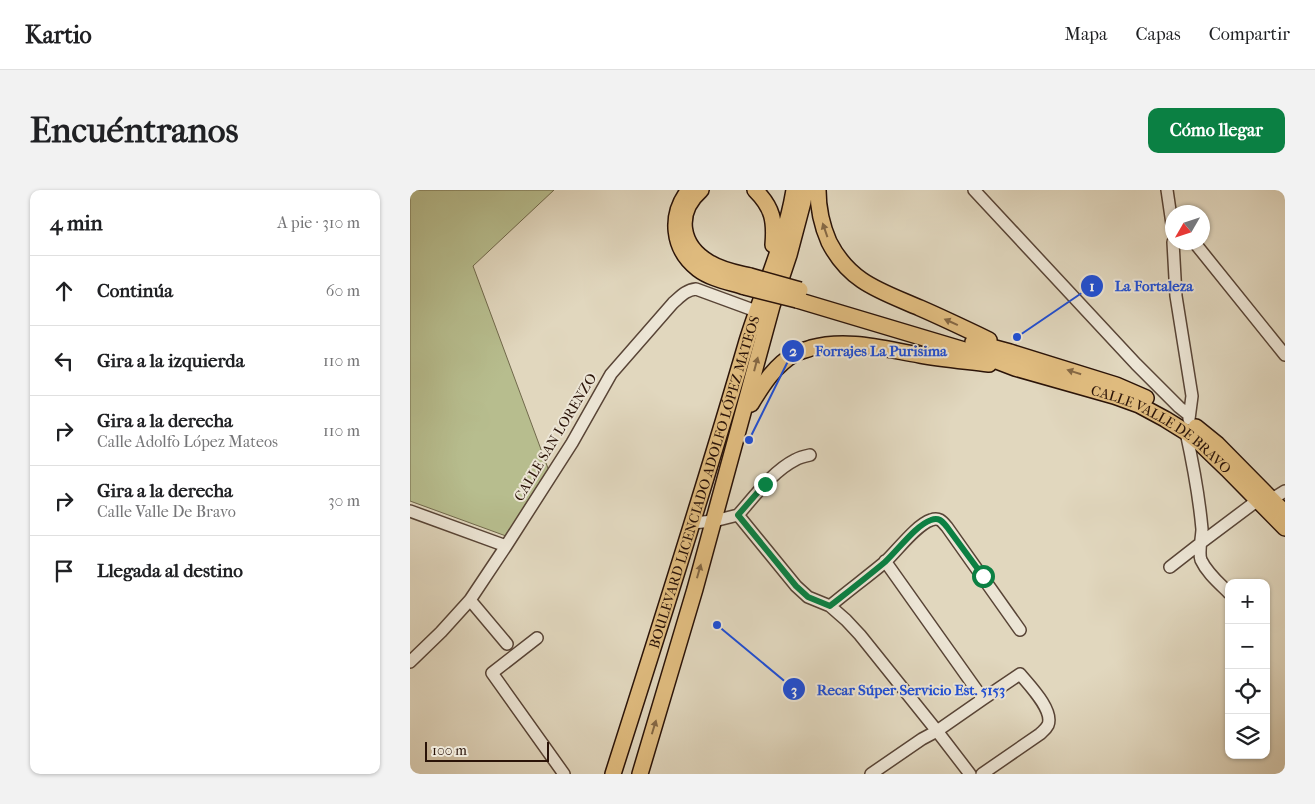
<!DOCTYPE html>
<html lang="es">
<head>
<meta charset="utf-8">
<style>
	body { margin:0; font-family:"IM FELL French Canon",serif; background:#f2f2f2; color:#202124 }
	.controls { position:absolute; right:15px; bottom:15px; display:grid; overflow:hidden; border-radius:10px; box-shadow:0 1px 4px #0004 }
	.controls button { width:45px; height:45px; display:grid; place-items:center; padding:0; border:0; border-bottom:1px solid #e0e0e0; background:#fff; color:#202124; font:25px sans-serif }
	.compass { position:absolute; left:755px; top:15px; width:45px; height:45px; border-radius:50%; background:#fff; box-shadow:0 1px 4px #0004; rotate:231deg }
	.scale { position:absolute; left:15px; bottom:12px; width:124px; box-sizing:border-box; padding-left:5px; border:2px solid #2a1308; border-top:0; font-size:14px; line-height:18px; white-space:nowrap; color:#2a1308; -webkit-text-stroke:4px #ece5d5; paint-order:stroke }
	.stop { position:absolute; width:15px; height:15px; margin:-11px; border:4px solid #0b8043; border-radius:50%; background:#fff }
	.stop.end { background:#0b8043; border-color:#fff; box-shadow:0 1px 5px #0008 }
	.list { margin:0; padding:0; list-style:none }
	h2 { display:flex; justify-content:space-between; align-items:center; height:65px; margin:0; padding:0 20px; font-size:21px }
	h2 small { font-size:16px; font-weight:400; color:#757577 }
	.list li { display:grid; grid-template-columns:32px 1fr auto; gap:15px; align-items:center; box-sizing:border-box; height:70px; padding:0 20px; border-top:1px solid #e0e0e0 }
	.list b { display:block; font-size:19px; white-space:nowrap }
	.list p { margin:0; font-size:16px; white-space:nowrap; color:#757577 }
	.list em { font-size:16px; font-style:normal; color:#757577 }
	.icon { flex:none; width:28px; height:28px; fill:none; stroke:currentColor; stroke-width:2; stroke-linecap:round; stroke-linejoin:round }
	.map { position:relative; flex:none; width:875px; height:584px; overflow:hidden; border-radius:10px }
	header { display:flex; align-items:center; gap:30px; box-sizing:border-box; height:70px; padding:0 25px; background:#fff; border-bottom:1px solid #e0e0e0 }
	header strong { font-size:24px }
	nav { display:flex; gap:28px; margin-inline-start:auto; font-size:18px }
	.intro { display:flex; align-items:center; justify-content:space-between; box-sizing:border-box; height:120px; padding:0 30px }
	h1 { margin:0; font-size:35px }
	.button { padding:12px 22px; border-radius:10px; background:#0b8043; color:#fff; font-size:18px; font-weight:700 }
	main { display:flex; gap:30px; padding:0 30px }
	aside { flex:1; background:#fff; border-radius:10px; box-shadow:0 1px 4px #0004 }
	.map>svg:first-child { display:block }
</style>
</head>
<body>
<header>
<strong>Kartio</strong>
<nav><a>Mapa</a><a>Capas</a><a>Compartir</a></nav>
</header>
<div class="intro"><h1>Encuéntranos</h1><a class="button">Cómo llegar</a></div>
<main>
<aside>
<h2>4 min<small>A pie · 310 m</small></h2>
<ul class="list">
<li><svg class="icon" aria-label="ahead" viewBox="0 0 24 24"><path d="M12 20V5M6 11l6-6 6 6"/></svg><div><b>Continúa</b></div><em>60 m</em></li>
<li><svg class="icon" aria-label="left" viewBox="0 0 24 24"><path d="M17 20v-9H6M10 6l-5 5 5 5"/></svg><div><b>Gira a la izquierda</b></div><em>110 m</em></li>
<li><svg class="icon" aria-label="right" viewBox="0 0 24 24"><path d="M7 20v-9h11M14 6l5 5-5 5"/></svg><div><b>Gira a la derecha</b><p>Calle Adolfo López Mateos</p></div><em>110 m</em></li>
<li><svg class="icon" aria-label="right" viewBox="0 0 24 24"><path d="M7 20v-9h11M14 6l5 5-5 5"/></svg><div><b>Gira a la derecha</b><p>Calle Valle De Bravo</p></div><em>30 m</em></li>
<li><svg class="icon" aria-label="arrive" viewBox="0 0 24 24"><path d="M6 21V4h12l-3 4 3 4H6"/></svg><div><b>Llegada al destino</b></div></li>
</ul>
</aside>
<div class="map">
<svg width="875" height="584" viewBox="0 0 875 584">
	<rect width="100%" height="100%" fill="#e1d7be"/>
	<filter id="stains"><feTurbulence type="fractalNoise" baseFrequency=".004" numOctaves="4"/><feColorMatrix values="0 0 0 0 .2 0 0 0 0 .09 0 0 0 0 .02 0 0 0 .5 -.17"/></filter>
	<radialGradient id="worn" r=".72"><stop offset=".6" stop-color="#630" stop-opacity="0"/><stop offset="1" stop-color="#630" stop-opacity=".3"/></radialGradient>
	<path fill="#b7bd8e" stroke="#70684b" d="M0 0H144L63 76 139 281 96 346 0 311Z"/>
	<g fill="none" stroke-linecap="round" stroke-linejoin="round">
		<g stroke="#584436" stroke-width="14">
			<path id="minor" d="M564 0 726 174 769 217 779 225
				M757 0 762 34
				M763 52 766 106 782 206 779 229
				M784 52 875 165
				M776 242C783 274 789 306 792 339 792 347 788 362 791 370 797 383 809 393 819 403
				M862 309 875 301
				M0 321 96 356
				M328 325C344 307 363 281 385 270 390 267 395 266 400 265
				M282 333 304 331 328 325 386 396 398 407 420 416 436 430 450 445 527 541 560 584
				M475 371 573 509
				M760 377 792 352 848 310
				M60 410 97 454
				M420 416C438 401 457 387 475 372 487 361 506 335 521 330 529 327 532 331 537 337L610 440
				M127 448 82 483 154 584
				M0 472 31 442 60 410 96 356 162 253 201 184 263 113C271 106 276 100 286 99L346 121
				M461 584 512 549 527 541 573 509 610 484C619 495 644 520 638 535 636 539 633 541 630 544L572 584"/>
		</g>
		<g stroke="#2a1308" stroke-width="18">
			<g id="major">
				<path d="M279 0C259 25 262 59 288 79 301 89 320 92 335 97"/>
				<path d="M291 0C265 23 270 56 300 73 313 81 327 83 340 86"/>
				<path d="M345 0C363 18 365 31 363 55"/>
				<path d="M408 0C408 18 412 36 419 52 440 93 471 101 510 118 533 128 556 139 579 150"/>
				<path id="s1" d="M387 110 571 165 605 178 704 206 729 215 755 229 776 242 791 254 817 279 875 338"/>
				<path d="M563 152 600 162 706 195 736 208"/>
				<path d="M341 214C353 194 365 175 386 163 390 161 396 160 401 158 437 148 474 159 510 165 533 169 556 171 579 174"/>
				<path d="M786 237 807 254 875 323"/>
				<path id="s2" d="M203 584C249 440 295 296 337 151 352 102 376 50 384 0"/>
				<path d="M230 584 285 399 362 116 379 65 393 12 395 0"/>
			</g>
		</g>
		<use href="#minor" stroke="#ece5d5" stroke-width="11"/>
		<use href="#major" stroke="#e0bc7f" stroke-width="15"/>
		<g stroke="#2a1308" stroke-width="18" stroke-linecap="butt">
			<path id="major-bridge" d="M340 86 390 100
				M335 97 387 110"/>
		</g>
		<use href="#major-bridge" stroke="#e0bc7f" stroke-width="15"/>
	</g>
	<defs><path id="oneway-solid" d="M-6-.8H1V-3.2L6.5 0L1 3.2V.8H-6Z" transform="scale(1.25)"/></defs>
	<g fill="#856844">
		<use href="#oneway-solid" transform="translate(415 40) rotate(-109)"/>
		<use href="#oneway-solid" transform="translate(541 132) rotate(-156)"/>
		<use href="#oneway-solid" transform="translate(346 174) rotate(-75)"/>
		<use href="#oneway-solid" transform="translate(664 182) rotate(-162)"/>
		<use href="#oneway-solid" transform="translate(289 381) rotate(-74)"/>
		<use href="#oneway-solid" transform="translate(244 537) rotate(-73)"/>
	</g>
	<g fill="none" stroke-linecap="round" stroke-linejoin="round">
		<path stroke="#0b8043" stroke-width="6" d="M355 294 328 325 386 396 398 407 420 416C439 401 457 387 475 372 488 360 506 335 521 330 529 327 532 331 537 337L573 386"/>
	</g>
	<g text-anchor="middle" stroke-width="4" stroke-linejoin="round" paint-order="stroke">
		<g font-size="14" fill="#2a1308" stroke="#ece5d5">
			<text dy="5" stroke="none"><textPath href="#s1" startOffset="389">CALLE VALLE DE BRAVO</textPath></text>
			<text transform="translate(145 247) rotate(-59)" y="5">CALLE SAN LORENZO</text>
			<text dy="5" stroke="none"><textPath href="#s2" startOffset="306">BOULEVARD LICENCIADO ADOLFO LÓPEZ MATEOS</textPath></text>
		</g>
	</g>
	<path fill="none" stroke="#1d4ed8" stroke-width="2" d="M607 147L682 96M339 250L383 161M307 435L384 499"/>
	<g fill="#1d4ed8" stroke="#ece5d5" stroke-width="2">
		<circle cx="607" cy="147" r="5"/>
		<circle cx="339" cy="250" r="5"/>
		<circle cx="307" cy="435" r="5"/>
		<circle cx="682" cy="96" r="12"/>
		<circle cx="383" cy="161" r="12"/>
		<circle cx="384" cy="499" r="12"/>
	</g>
	<g font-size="15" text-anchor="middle" font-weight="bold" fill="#fff">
		<text x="682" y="101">1</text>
		<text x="383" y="166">2</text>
		<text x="384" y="505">3</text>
	</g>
	<g font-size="15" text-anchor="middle" font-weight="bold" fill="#1d4ed8" stroke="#ece5d5" stroke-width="4" stroke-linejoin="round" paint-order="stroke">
		<text x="744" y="101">La Fortaleza</text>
		<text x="471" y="166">Forrajes La Purisima</text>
		<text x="501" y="505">Recar Súper Servicio Est. 5153</text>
	</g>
	<rect width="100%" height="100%" filter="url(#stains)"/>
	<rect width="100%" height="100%" fill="url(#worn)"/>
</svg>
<div class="controls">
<button>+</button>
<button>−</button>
<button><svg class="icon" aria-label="locate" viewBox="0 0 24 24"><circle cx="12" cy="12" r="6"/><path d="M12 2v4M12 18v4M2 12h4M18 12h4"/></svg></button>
<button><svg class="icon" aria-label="layers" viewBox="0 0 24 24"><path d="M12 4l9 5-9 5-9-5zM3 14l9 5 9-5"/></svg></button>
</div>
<svg class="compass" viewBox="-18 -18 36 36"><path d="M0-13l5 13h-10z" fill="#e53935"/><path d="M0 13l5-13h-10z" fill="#757577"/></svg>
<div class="scale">100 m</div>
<div class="stop" style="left:573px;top:386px"></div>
<div class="stop end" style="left:355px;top:294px"></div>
</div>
</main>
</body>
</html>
